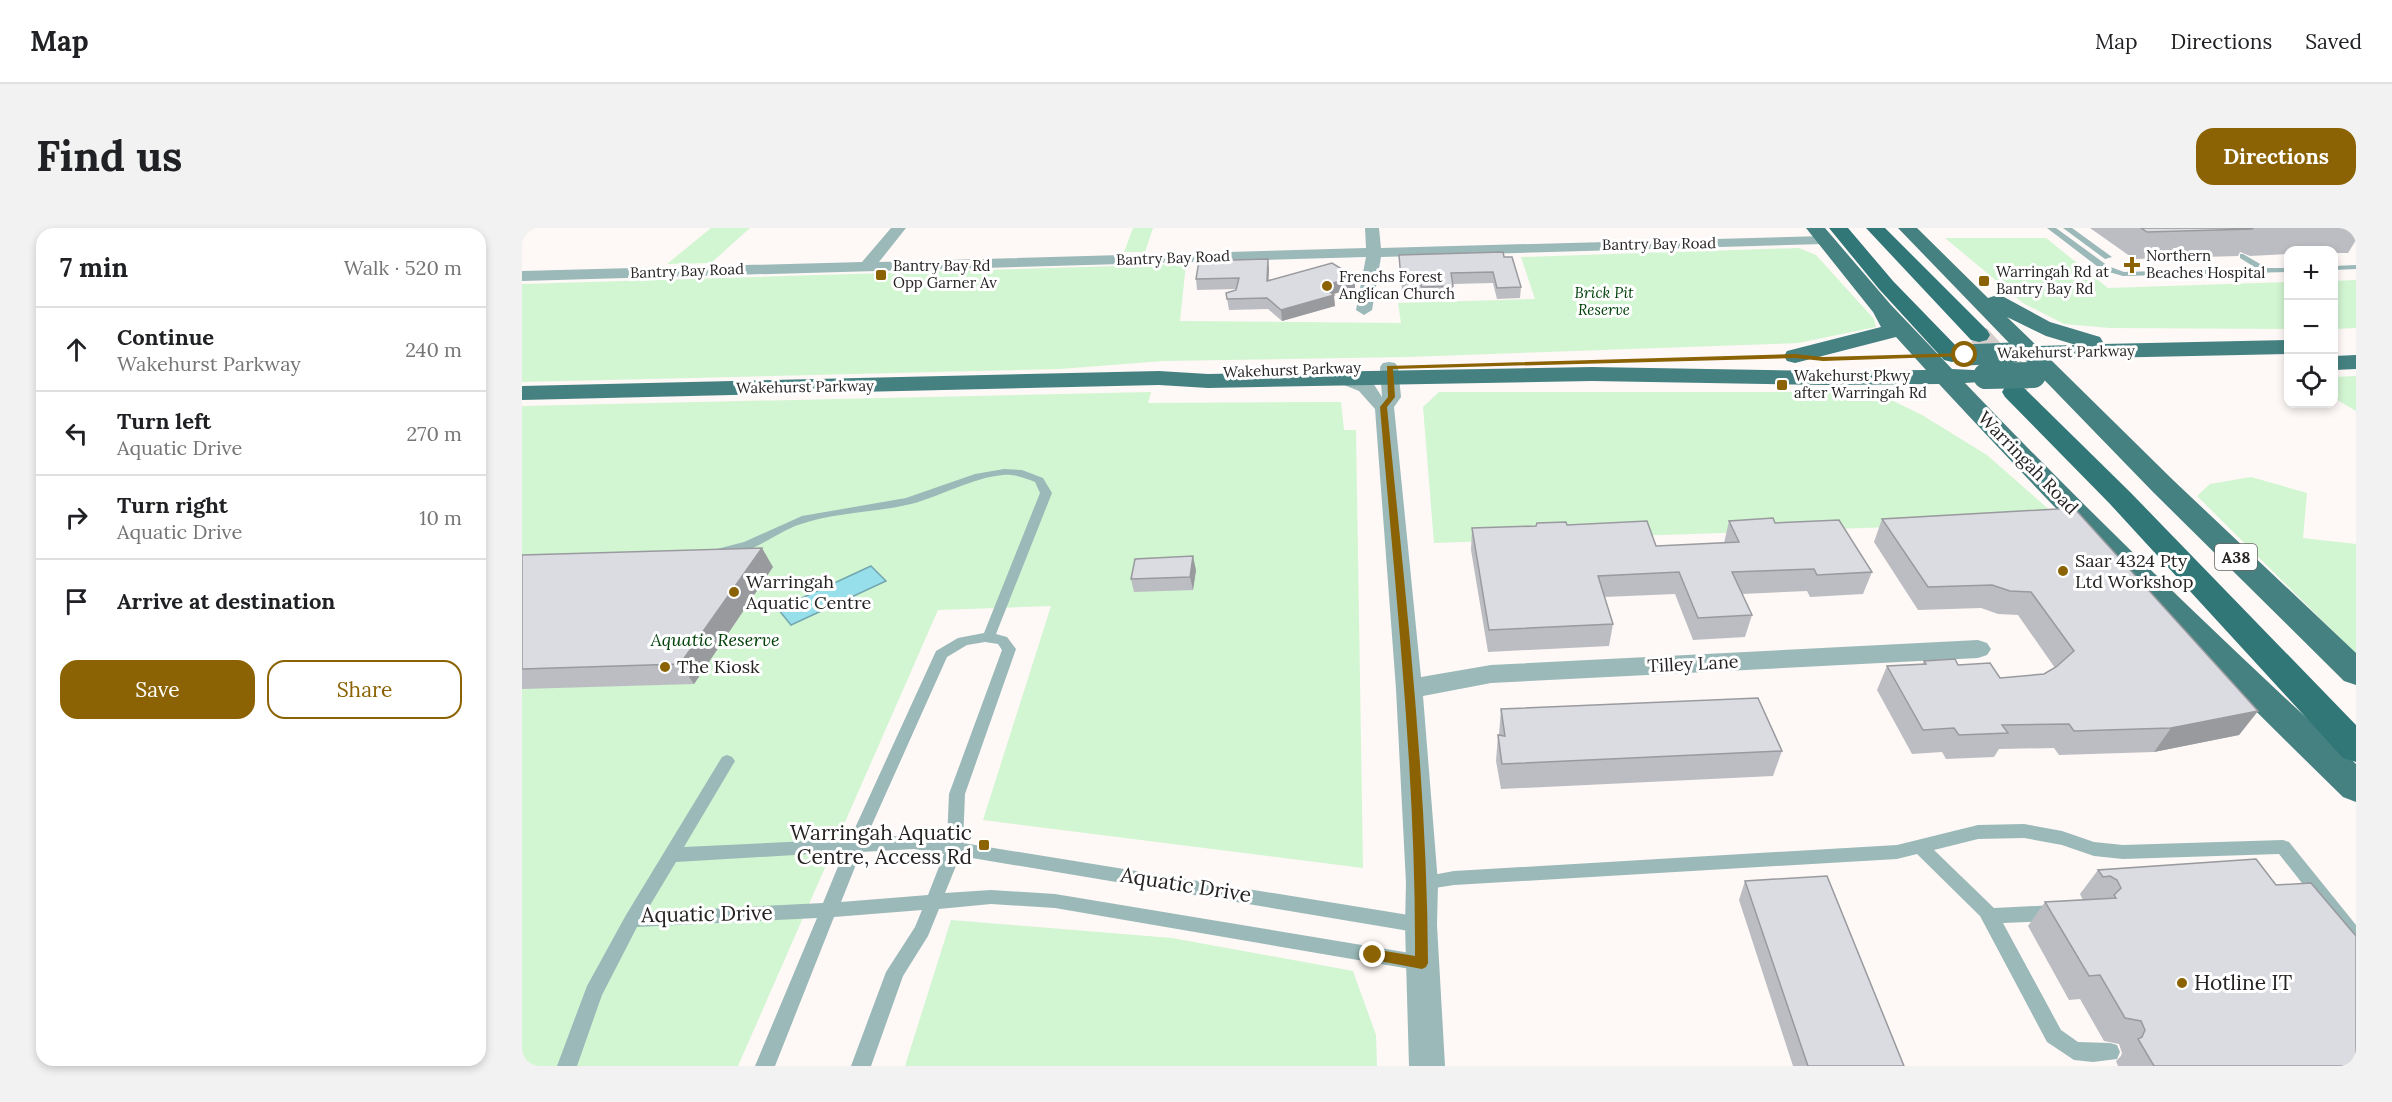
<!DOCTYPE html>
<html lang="en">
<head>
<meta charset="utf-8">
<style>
	body { margin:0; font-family:Lora,serif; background:#f2f2f2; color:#202124 }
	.controls { position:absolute; right:18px; top:18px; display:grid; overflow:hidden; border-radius:12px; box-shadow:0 3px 9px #0003 }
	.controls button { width:54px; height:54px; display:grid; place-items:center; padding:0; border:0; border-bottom:2px solid #e0e0e0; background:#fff; color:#202124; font:30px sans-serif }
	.stop { position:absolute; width:18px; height:18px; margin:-14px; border:4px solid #8b6304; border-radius:50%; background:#fff }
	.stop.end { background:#8b6304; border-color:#fff; box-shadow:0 2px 6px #0008 }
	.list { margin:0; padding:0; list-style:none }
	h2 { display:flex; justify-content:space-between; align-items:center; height:78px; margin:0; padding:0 24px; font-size:26px }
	h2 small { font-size:20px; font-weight:400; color:#757577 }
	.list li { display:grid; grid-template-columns:39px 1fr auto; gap:18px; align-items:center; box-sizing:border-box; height:84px; padding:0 24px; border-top:2px solid #e0e0e0 }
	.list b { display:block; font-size:22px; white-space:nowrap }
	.list p { margin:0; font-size:20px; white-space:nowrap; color:#757577 }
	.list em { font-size:20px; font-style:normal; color:#757577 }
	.actions { display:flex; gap:12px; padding:18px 24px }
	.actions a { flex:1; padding:14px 0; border:2px solid #8b6304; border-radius:18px; text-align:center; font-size:21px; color:#8b6304 }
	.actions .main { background:#8b6304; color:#fff }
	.icon { flex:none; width:33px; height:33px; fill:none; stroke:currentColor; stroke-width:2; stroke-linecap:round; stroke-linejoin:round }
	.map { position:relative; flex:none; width:1834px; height:838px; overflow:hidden; border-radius:18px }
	header { display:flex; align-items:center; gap:36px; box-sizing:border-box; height:84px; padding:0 30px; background:#fff; border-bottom:2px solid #e0e0e0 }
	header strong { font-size:28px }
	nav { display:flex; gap:33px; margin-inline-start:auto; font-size:21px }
	.intro { display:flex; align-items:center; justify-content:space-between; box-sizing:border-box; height:144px; padding:0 36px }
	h1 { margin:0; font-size:42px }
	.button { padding:15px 27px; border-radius:18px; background:#8b6304; color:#fff; font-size:21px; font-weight:700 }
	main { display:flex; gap:36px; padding:0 36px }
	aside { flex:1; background:#fff; border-radius:18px; box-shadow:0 3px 9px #0003 }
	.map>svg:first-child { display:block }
</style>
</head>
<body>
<header>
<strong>Map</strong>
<nav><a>Map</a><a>Directions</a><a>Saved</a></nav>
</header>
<div class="intro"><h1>Find us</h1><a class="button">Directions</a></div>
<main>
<aside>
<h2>7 min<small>Walk · 520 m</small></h2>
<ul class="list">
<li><svg class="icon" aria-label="ahead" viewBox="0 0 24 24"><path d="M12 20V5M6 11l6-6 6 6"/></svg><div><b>Continue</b><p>Wakehurst Parkway</p></div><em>240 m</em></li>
<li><svg class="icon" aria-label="left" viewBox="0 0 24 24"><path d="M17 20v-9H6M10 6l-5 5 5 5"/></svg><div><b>Turn left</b><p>Aquatic Drive</p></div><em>270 m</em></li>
<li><svg class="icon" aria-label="right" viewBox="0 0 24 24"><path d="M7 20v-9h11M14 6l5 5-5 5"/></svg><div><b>Turn right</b><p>Aquatic Drive</p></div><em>10 m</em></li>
<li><svg class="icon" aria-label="arrive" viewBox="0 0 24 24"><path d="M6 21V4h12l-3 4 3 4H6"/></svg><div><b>Arrive at destination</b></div></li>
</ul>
<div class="actions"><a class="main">Save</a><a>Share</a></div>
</aside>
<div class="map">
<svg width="1834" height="838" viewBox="0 0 1834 838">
	<rect width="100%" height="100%" fill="#fef8f6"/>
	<path fill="#d2f5d2" d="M189 0H228L189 35 145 36Z
		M611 0H631L623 24H602Z
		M1423 10H1524L1586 60 1766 54V101L1588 100 1542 96 1501 75Z
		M1277 20 1294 27 1352 91 1354 99 1276 115 885 129 641 133 538 141 0 154V56L664 36 658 93 879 95 876 75 1013 71 999 29Z
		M1834 52V100L1812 101V53Z
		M1834 148V183L1812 170V149Z
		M629 164 626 175 819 174 822 202H834L841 640 461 592 529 378 416 382 216 838H0V178Z
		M917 164H1353L1400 187 1465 227 1540 293 912 315 901 179Z
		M1729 249 1785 265 1781 310 1834 316V426L1675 268 1688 256Z
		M429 692 650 710 831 743 854 807 855 838H383Z"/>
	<path fill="#96dfeb" stroke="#74a7af" stroke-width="1.5" d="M349 338 364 353 269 397 256 381Z"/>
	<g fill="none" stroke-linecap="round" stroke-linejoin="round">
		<path stroke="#d3cdcc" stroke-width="21" stroke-dasharray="21 10" stroke-linecap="butt" d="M1457 107 1490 143"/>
		<path stroke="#d3cdcc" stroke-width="26" stroke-dasharray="26 14" stroke-linecap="butt" d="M1489 141 1510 164"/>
		<path fill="#9ab9b8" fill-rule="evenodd" d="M1525 0H1534L1586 38 1602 44 1734 40 1718 30V26H1721L1745 40H1766V44L1601 48 1580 42Z
			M1541 0H1550L1590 29 1583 31Z
			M1834 37V41L1812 42V38Z
			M482 241 500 242 521 250 530 265 474 406 485 409 494 421 443 566 441 615 899 689 905 692 908 697 905 702 899 705 438 628 423 665 469 662 533 666 900 727 906 729 909 735 906 741 900 743 533 680 469 676 417 681 406 708 381 748 349 838H329L364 744 393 699 400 682 312 689 253 838H233L295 690 115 699 80 767 55 838H35L65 758 104 687 200 529 205 527 210 529 213 533 162 619 328 611 414 423 436 410 462 405 518 265 513 254C502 250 493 246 481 247 449 250 420 268 389 276 352 285 312 284 276 297 253 305 220 333 195 327L193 324 195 321 222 314 280 288 384 270 453 246ZM463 414 476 416 480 422 427 566 425 613 392 607 344 610 425 429 445 417ZM392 621 422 626 406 667 319 674 339 624ZM322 624 301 675 124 684 154 634Z
			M1502 596 1540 603 1572 614 1601 617 1761 612 1767 614 1834 697V718L1828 716 1757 626 1601 631 1572 628 1540 617 1502 610 1456 611 1412 622 1472 680 1533 677 1539 680 1542 685 1539 690 1533 693 1481 695 1539 802 1556 814 1588 815 1595 817 1598 824 1595 831 1571 834 1552 832 1525 814 1458 688 1395 626 1375 631 932 657 900 662 894 660 892 655 894 650 932 643 1375 617 1456 597Z"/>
		<path fill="#9ab9b8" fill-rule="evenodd" d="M369 0H384L357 34 844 20 843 0H857L859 20 1302 8 1309 12 1302 16 859 29 850 82 842 87 834 82 844 29 0 53V43L340 34Z
			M867 134 873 135 876 139 879 169 872 179 899 449 969 437 1456 412 1465 415 1469 421 1465 427 1456 430 969 455 901 468 916 655 915 697 923 838H887L883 697 884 655 874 461 853 181 837 163 812 153 809 149 812 145H824L851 155 860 169 858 139 861 135Z"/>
		<path fill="#458181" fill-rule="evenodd" d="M1284 0H1303L1369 77 1430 141 1472 143 1476 148 1472 153 1443 155C1569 287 1700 412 1834 536V574L1821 569C1683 434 1548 298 1417 156L1304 157 1070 153 686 160 637 157 0 172V158L637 143 686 146 1070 139 1304 143 1404 142 1374 109 1273 135 1265 133 1262 128 1265 123 1359 99 1351 84Z
			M1376 0H1395L1466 70 1475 67 1482 69 1528 94 1578 109 1581 114 1580 116 1766 112V126L1528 131 1651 252 1834 425V457L1822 453 1631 264 1503 132 1487 130 1484 125 1491 119ZM1485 89 1524 108 1554 117 1515 118Z
			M1834 127V141L1812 142V128Z"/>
		<path fill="#317778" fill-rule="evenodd" d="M1307 0H1326L1371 53 1438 122 1441 127 1438 132 1430 134 1422 132 1357 61Z
			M1344 0H1363L1465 102 1468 107 1465 112 1457 114 1449 112Z
			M1492 157 1501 159 1608 264 1834 497V534L1821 530 1588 276 1483 169 1480 164 1483 159Z"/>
		<path stroke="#458181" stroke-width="21" d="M1443 127 1489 125"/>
		<path stroke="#458181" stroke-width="26" d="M1464 148 1511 147"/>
	</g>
	<path fill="#bcbdc2" d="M1568 0H1834V12L1826 25H1812V22H1767V26L1728 28 1718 24 1716 28 1612 31Z
		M877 27 982 29 999 59 998 70 975 71 971 55 931 56V69L900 70 899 67H893L892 64 888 65V61L880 62Z
		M747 41 746 53 833 49V60L811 66 813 78 760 93 746 81 707 82 704 65 714 62V61L675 62 674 51Z
		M1552 280 1736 483 1717 507 1632 524 1537 527 1532 520 1477 521 1472 529 1424 531 1420 524 1390 526 1355 462 1365 438 1400 437 1402 433 1436 437 1478 450 1522 446 1533 440 1496 387 1476 386 1459 380 1396 382 1352 314 1360 291Z
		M1207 293 1253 295 1350 344 1341 366 1288 369 1285 363 1220 366 1230 387 1223 409 1171 412 1153 366 1082 369 1091 396 1087 418 966 424 949 322 950 300 1045 297 1134 318 1202 315Z
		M0 327 251 339 172 456 0 461Z
		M674 342 671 362 612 364 609 351Z
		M979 481 1260 523 1251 548 979 561 974 533 976 507H977Z
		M1734 631 1834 838H1596L1594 833 1599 828 1600 825 1597 816 1582 813 1558 771 1547 772 1506 698 1523 674 1561 672 1558 666 1576 642Z
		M1223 653 1382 838H1271L1217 672Z"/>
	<path fill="#999a9e" d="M746 31 747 41 746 64 745 53Z
		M833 49V60L801 69 800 58Z
		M812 67 813 78 760 93 759 82Z
		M240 320 251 339 172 456 158 436Z
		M671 328 674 342 671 362 668 349Z
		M1736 483 1717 507 1632 524 1649 500Z"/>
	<path fill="#dbdce2" stroke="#999a9e" stroke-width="1.5" d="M1619 0H1731L1730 1 1625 4Z
		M981 24 982 29H990L999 59 975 60 971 44 929 45 931 58 900 59 899 56H892V54H888V51H879L877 27Z
		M746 31 745 53 810 35 833 49 800 58 812 67 759 82 745 70 705 71 704 65 714 62 717 50 674 51 677 33Z
		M1552 280 1736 483 1649 500 1552 503 1547 496 1480 497 1486 505 1437 507 1432 500 1401 502 1365 438 1404 436 1402 433 1433 431 1436 437 1468 435 1478 450 1522 446 1534 439 1552 423 1509 364 1488 363 1470 357 1406 359 1360 291Z
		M1251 290 1253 295 1317 292 1350 344 1295 347 1292 341 1210 344 1230 387 1176 390 1157 344 1076 348 1091 396 967 402 950 300 1014 298 1015 295 1044 294 1045 297 1125 293 1134 318 1217 314 1207 293Z
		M240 320 158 436 0 441V327Z
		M671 328 668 349 609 351 613 331Z
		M1236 470 1260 523 980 536 976 507 983 508 979 481Z
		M1734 631 1754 657 1789 655 1834 708V838H1632L1616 811 1620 809 1623 802 1619 793 1603 790 1578 747 1567 748 1523 674 1594 670 1592 667 1599 660 1595 652 1588 648 1581 649 1576 642Z
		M1305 648 1382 838H1286L1223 653Z"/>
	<path fill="#8b6304" d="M1443 125 1446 128 1301 133 1273 130 871 141 873 169 865 179C883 364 905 549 906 735L904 739 900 741 847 731 845 727 847 723 851 721 893 728C894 545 873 361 858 179L866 169 865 138 1273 126 1301 129Z"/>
	<g fill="#8b6304" stroke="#fff" stroke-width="2">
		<path d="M1607 28h6v6h6v6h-6v6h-6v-6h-6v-6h6z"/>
		<rect x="353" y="41" width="12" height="12" rx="3"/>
		<rect x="1456" y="47" width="12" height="12" rx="3"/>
		<circle cx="805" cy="58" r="6"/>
		<rect x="1254" y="151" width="12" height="12" rx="3"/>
		<circle cx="1541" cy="343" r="6"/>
		<circle cx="212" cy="364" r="6"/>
		<circle cx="143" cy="439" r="6"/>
		<rect x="456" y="611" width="12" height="12" rx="3"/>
		<circle cx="1660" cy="755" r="6"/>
	</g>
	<g text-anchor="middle" stroke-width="6" stroke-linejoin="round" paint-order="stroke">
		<g font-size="15" fill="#262322" stroke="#fff">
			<text transform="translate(1137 16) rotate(-1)" y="5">Bantry Bay Road</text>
			<text transform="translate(651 30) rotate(-2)" y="5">Bantry Bay Road</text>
			<text transform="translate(165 43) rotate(-2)" y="5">Bantry Bay Road</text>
			<text transform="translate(1544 124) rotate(-1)" y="5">Wakehurst Parkway</text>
			<text transform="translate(770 142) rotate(-2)" y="5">Wakehurst Parkway</text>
			<text transform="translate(283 159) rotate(-1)" y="5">Wakehurst Parkway</text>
		</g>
		<g font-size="15" fill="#262322" stroke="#fff" text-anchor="start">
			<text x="1624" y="33">Northern<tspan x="1624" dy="17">Beaches Hospital</tspan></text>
			<text x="371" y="43">Bantry Bay Rd<tspan x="371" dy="17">Opp Garner Av</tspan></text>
			<text x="1474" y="49">Warringah Rd at<tspan x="1474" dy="17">Bantry Bay Rd</tspan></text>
			<text x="817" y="54">Frenchs Forest<tspan x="817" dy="17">Anglican Church</tspan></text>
			<text x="1272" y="153">Wakehurst Pkwy<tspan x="1272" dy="17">after Warringah Rd</tspan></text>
		</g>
		<g font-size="15" font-style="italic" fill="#00410a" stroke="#fff">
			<text x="1082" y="70">Brick Pit<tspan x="1082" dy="17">Reserve</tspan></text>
		</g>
		<rect fill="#fff" stroke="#676564" stroke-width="1.5" x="1693" y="316" width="42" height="26" rx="4.5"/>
		<g font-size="16" font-weight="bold" fill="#262322">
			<text x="1714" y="335">A38</text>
		</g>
		<g font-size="18" fill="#262322" stroke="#fff">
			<text transform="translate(1506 235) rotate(46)" y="6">Warringah Road</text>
			<text transform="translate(1171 436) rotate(-3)" y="6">Tilley Lane</text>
		</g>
		<g font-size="18" fill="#262322" stroke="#fff" text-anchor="start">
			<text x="1553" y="339">Saar 4324 Pty<tspan x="1553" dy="21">Ltd Workshop</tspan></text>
			<text x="224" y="360">Warringah<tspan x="224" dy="21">Aquatic Centre</tspan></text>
			<text x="155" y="445">The Kiosk</text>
		</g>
		<g font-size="18" font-style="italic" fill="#00410a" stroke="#fff">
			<text x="193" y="418">Aquatic Reserve</text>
		</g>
		<g font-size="21" fill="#262322" stroke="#fff" text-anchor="end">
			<text x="450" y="612">Warringah Aquatic<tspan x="450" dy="24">Centre, Access Rd</tspan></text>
			<text x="1672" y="762" text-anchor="start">Hotline IT</text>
		</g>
		<g font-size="21" fill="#262322" stroke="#fff">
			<text transform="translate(664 657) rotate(9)" y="7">Aquatic Drive</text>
			<text transform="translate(185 686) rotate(-1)" y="7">Aquatic Drive</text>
		</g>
	</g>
</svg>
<div class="controls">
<button>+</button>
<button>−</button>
<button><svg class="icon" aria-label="locate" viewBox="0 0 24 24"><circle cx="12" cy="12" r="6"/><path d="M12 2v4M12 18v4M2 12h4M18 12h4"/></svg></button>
</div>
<div class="stop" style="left:1443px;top:127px"></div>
<div class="stop end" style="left:851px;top:727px"></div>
</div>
</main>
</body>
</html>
